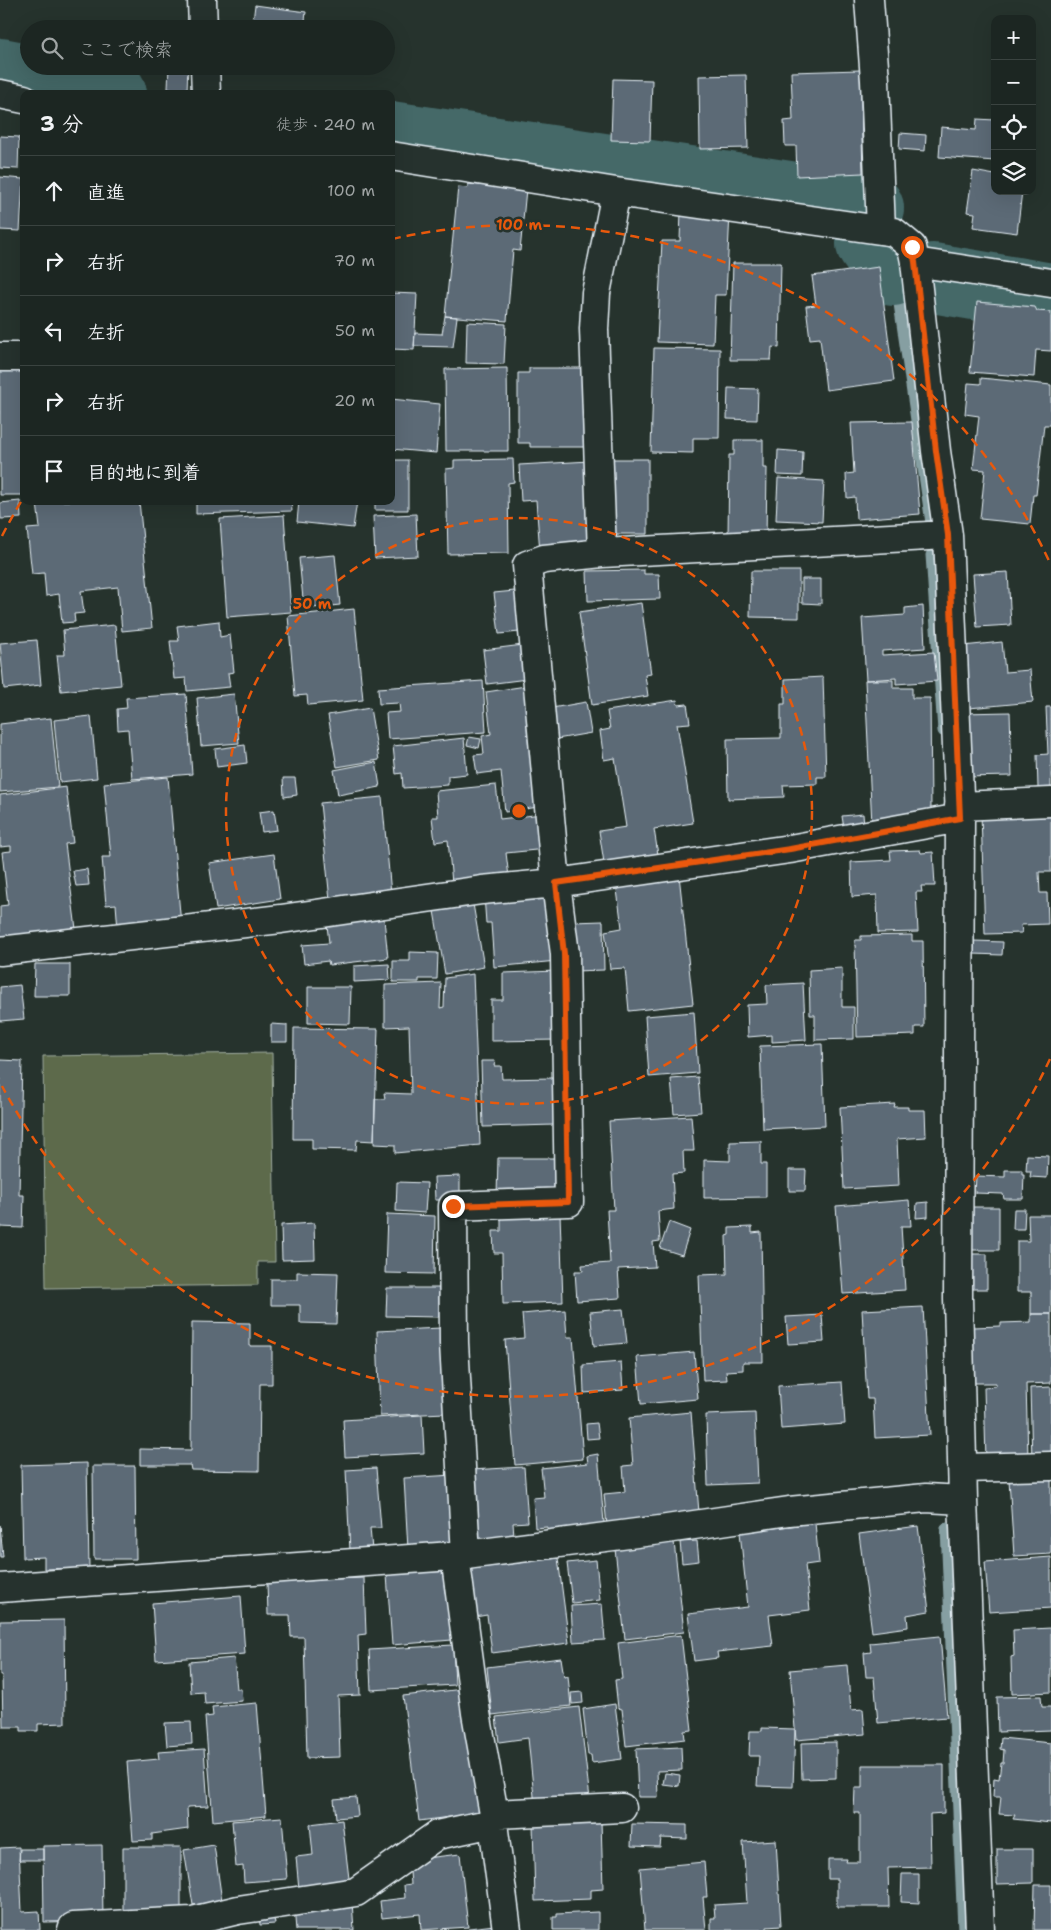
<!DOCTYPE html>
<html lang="ja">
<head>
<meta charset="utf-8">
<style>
	body { margin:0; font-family:"Shantell Sans","Klee One",sans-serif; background:#29322f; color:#f1f3f6 }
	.controls { position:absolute; right:15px; top:15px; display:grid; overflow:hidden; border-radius:10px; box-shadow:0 5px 20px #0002 }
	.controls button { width:45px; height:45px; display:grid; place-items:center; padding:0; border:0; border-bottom:1px solid #3a4340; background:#1c2622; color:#f1f3f6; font:25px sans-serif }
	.stop { position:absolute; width:15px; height:15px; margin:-11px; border:4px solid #ea580c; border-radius:50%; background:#fff }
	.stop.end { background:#ea580c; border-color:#fff; box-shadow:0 1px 5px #0008 }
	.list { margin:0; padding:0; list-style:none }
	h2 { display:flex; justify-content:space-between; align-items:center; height:65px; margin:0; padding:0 20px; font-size:21px }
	h2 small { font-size:16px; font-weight:400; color:#a0a5a5 }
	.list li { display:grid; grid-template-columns:32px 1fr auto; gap:15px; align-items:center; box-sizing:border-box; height:70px; padding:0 20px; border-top:1px solid #3a4340 }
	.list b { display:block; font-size:19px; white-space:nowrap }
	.list em { font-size:16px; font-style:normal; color:#a0a5a5 }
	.icon { flex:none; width:28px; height:28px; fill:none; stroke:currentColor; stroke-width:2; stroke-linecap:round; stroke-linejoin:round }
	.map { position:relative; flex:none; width:1051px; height:1930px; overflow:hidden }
	.search { position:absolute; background:#1c2622; box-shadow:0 5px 20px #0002; left:20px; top:20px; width:375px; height:55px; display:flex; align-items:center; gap:12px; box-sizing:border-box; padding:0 18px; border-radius:28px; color:#a0a5a5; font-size:19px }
	.panel { position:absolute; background:#1c2622; box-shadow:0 5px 20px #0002; left:20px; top:90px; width:375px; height:415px; border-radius:10px }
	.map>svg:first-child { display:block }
</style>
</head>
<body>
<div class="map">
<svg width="1051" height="1930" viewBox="0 0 1051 1930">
	<rect width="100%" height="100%" fill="#26332d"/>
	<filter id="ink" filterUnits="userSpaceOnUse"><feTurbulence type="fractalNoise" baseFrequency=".02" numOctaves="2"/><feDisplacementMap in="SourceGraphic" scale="10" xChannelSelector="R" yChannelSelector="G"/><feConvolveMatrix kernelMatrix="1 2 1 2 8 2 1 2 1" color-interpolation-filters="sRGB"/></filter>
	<g filter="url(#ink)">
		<path fill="#5d6b4c" stroke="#a2aea2" d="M272 1053 275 1262H258V1285L46 1288 43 1056Z"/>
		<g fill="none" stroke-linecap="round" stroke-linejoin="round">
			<path stroke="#869fa2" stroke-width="11" d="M887 267 896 283 931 523
				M931 555 943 731
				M946 1528 963 1930"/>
			<path stroke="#446968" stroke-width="70" d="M0 73 112 94
				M391 136 869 208
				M871 244 887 267 893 271
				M933 278 1051 298"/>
		</g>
		<path fill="#5b6a76" stroke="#e8f1f8" d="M255 5 306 12 304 29H252Z
			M169 66H188L187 90 168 89Z
			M261 66H299L298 71Z
			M860 70 863 173 797 176 796 146H785L784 121 793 120 791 72Z
			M746 75 748 148 700 149 699 76Z
			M613 79 652 80 650 141 611 140Z
			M977 119 995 120V161L939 157 941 127 976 130Z
			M900 133 926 135 925 151 899 149Z
			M0 136 19 137 18 169 0 168Z
			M973 171 995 175V191H1022L1017 233 973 227 975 213 967 212Z
			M0 177 23 179 20 231 0 230Z
			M468 184 526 189 520 251 513 250 507 321 445 316 458 187 468 188Z
			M681 211 730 213 726 295H715L713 344 657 342 662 241H680Z
			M733 263H781L779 348 772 347 771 360H730Z
			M879 267 894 381 826 390 820 338 810 339 806 306 816 305 812 276Z
			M391 293 417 294 414 350 391 349Z
			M977 302 1035 307 1037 311 1051 312V351L1036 350 1034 377 970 372Z
			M445 316 457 317 453 347 414 346 415 333 442 334Z
			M467 322 506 324 504 364 466 363Z
			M654 348 720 349 719 438H693V453L651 452Z
			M0 368H24V495H0Z
			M507 368 508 451H446L445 369Z
			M529 368H586V447H530V443H518V373H529Z
			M981 378 1051 385V425H1044L1036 495H1033L1030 524 980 519 985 470 973 469 979 416 965 414 968 383 981 384Z
			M728 388 758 389 757 420 727 419Z
			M391 399 440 404 436 453 391 449Z
			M912 422 920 514 856 519 855 497 847 498 846 474 854 473 851 423Z
			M734 440H763V468H767L766 540 728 539 729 455H734Z
			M778 450 803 452 802 476 777 475Z
			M513 459 514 482 508 483 509 553 448 554 446 469 454 468V460Z
			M610 459H648V534H614Z
			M391 460H408V510H375V501H391Z
			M590 461 592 548 540 552 536 500 521 501 519 465Z
			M778 478 824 481 822 522 776 520Z
			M20 501 21 518 1 519 0 503Z
			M59 501H139L152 628 122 631 118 587 81 591 84 613 74 614 75 622 62 623 59 594 46 596 44 573 32 574 27 529 40 528 37 503Z
			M196 501H291L292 511 196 514Z
			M299 501H357L353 528 297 522Z
			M416 514 418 556 375 558 373 516Z
			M284 515 291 612 227 617 220 519Z
			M335 555 340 605 304 609 299 558Z
			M644 570V574H659L660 599 588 601 587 571Z
			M751 571H799V618L750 617Z
			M1008 572 1011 625 977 627 973 574Z
			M802 579H821V604L802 603Z
			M525 590 530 631 499 634 494 593Z
			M641 603 651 674 645 675 648 696 592 705 579 612Z
			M923 606 925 648 882 651V655L934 652 937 681 896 684V678L866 680 862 618 905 615V608Z
			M354 609 363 700 308 705 307 695 295 696 288 616Z
			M219 621 220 637 230 635 234 672 228 673 230 687 187 691 186 678 174 679 170 641H179L177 626Z
			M115 625 121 685 61 691 57 655H65L63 630Z
			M37 640 41 685 4 689 0 643Z
			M1002 642 1005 672 1030 670 1033 702 969 708 963 646Z
			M523 645 527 679 487 684 483 650Z
			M823 677 826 777H817V784L783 785 784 797 728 799 727 739 781 738V704H785V679Z
			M865 680H893V688H912V698H930L931 811 872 825Z
			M483 681 486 732 388 739 386 713 400 712 399 703 379 704 378 688Z
			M526 686 545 806 505 812 501 771 477 774 474 755 484 754 482 736 491 734 486 692Z
			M186 694 192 774 132 779 128 729 118 730 117 709 127 708 126 698Z
			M234 694 239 743 201 746 197 698Z
			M677 700 678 705 687 704 690 723 677 724 693 823 654 829 659 861 605 869 599 831 626 827 615 758 604 760 600 731 610 729 607 711Z
			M586 702 591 733 557 739 552 708Z
			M1046 707H1051V788H1038L1037 755 1048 754Z
			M370 708 379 760 337 767 328 715Z
			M1010 712 1012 776 963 777 962 713Z
			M91 716 97 778 60 782 54 720Z
			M51 718 58 787 0 792V724Z
			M469 737 481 739 479 748 467 745Z
			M464 738 467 774 448 776V785L403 788 402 773 396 774 393 746Z
			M245 745 247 763 217 767 215 749Z
			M376 762 380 787 338 795 334 770Z
			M168 777 181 925 118 930 116 904 106 905 102 857H111L104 783Z
			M283 778H295L297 795 284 797Z
			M496 785 500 819 542 814 546 849 506 853 509 877 452 883 448 840 435 842 432 817H438L436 791Z
			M66 787 73 843 65 844 76 929 0 938V906L8 905 2 852 11 851V846L0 847V795Z
			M382 797 391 894 330 900 320 803Z
			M274 810 277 830 262 832 259 812Z
			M1051 812V872H1039L1040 893H1047L1048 924 1021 925 1022 933 985 934 981 814Z
			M863 814 864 827 844 829 842 816Z
			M920 850 921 853 933 852 935 886H921L922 892H916L918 932 878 933 877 895 852 897 851 862 891 860 890 851Z
			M274 854 280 899 216 909 209 863Z
			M87 869 89 885 76 886 73 871Z
			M679 875 693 1004 629 1011 625 968 610 969 605 931 622 928 616 882Z
			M551 890 557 961 494 967 491 923H486L484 895Z
			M473 904 484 967 445 974 434 911Z
			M384 919 388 958 329 965 328 961 304 964 302 945 329 943 327 925Z
			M603 921 604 970 574 971 573 922Z
			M912 935V941H923L924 1027H915V1035L857 1037 855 940H861V936Z
			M974 941 1003 942 1002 955 973 954Z
			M410 952 438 953 437 979H419V982H393V961H410Z
			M35 964H70V996H34Z
			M389 964 390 980 354 982V966Z
			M842 968V1007H854V1039L815 1040V1015H810L809 970Z
			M557 971 558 1040 491 1041V1000H503V973Z
			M473 974 480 1145 395 1153V1145L374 1144 375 1099H385L384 1093 411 1094 409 1026 385 1027V985L441 983 440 1008 444 1007 445 978Z
			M803 983 806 1040 772 1042V1035L748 1037 747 1005 767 1004 766 985Z
			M20 985 24 1019 0 1021V987Z
			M308 987H351L350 1024 308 1023Z
			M694 1012 698 1073 649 1077 645 1016Z
			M271 1024 287 1025V1042H271Z
			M294 1028 378 1029 374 1141 357 1140 356 1150 312 1149V1139H293Z
			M822 1044 825 1126 763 1129 760 1046Z
			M0 1060 22 1061 19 1195H24L23 1228 0 1227Z
			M481 1061H495L494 1066H501L502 1079 553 1078 554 1125 483 1127Z
			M698 1077 701 1112 674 1114 671 1079Z
			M895 1104 894 1107H908V1110H925L926 1137 897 1139 899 1186 844 1189 840 1107Z
			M691 1116 694 1151H683L684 1173 672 1174 674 1209 658 1211 660 1241 653 1242 655 1267 618 1269 620 1298 577 1301 575 1271H583L582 1265 610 1263 607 1210H614L609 1121Z
			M761 1141V1164H766V1197L704 1198V1160L730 1161V1142Z
			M1027 1155 1048 1156 1047 1178 1030 1177 1031 1171H1026Z
			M498 1158H555L554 1196H497Z
			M789 1170H806L805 1191H789Z
			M1005 1170H1022V1174H1024L1023 1199H1004L1003 1194 975 1193 976 1176 1005 1177Z
			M460 1176V1200H435L434 1177Z
			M397 1182 427 1183 425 1213 396 1211Z
			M909 1200 911 1226H901L905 1290 843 1294 836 1206Z
			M928 1202V1217L916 1218 917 1203Z
			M961 1207H999V1250H961Z
			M1014 1209H1025L1024 1229H1013Z
			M387 1214 435 1216 434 1274 385 1273Z
			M560 1214 563 1302 503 1304 502 1253H494L493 1231H501V1216Z
			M1028 1215H1051V1314H1031V1292H1017V1241H1029Z
			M669 1222 690 1230 682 1255 660 1248Z
			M314 1223 315 1259 282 1260 281 1225Z
			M752 1227V1233L761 1232 763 1362H743V1370L726 1371 727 1380 703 1381 699 1275 727 1274 726 1236 729 1235V1228Z
			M966 1254H987V1289H966Z
			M297 1272 338 1273 336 1324 300 1323V1305H271V1279H297Z
			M387 1288H439V1317L386 1316Z
			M923 1307 930 1435 875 1438 873 1399H867L862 1310Z
			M623 1309 627 1343 594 1346 590 1312Z
			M565 1310 567 1337H573L583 1459 515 1465 505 1340 524 1338 522 1314Z
			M1031 1314H1051V1383L1026 1384 1028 1458 986 1461 984 1387 996 1386V1383H974L973 1327 1001 1326V1323L1031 1322Z
			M822 1315 824 1342 788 1344 786 1317Z
			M192 1322 250 1323V1346H272V1384H260L259 1471 191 1470 190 1465H140V1449L191 1450Z
			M441 1328 445 1413 380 1416 377 1331Z
			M694 1352 698 1399 641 1404 637 1357Z
			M621 1362 623 1390 584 1393 583 1365Z
			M842 1382 845 1424 781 1429 778 1386Z
			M1051 1387V1459L1032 1460 1030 1388Z
			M691 1412 699 1513 638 1518 639 1525 607 1527 604 1494 625 1492 623 1466 633 1465 629 1418Z
			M755 1413 758 1483 708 1485 706 1415Z
			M422 1415 424 1453 345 1457 343 1420Z
			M597 1423 599 1438 587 1439 586 1424Z
			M598 1454 605 1534 548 1539 547 1527 535 1528 533 1498 544 1497 541 1468 588 1463 587 1456Z
			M87 1463 89 1568 44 1569V1557L23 1558 21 1465Z
			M93 1466H135L136 1559H94Z
			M524 1467 528 1522 513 1523 514 1536 475 1539 471 1470Z
			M376 1468 381 1528H370L372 1550 350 1551 346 1470Z
			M454 1475 458 1547 408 1549 404 1478Z
			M1051 1477V1554L1014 1556 1009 1479Z
			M815 1523 819 1563 805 1565 810 1610 769 1615 773 1646 717 1652 718 1658 694 1661 688 1614 748 1607 740 1532Z
			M0 1525 3 1557H0Z
			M918 1526 929 1611 907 1615 908 1627 872 1632 859 1534Z
			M697 1541 699 1561 682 1563 680 1542Z
			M674 1542 684 1632 625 1639 615 1549Z
			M1051 1557V1608L989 1612 985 1562Z
			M558 1558 569 1643 492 1653 487 1615 469 1618 463 1570Z
			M596 1560 600 1600 572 1603 567 1563Z
			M447 1571 452 1640 392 1645 387 1575Z
			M364 1578 366 1634 358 1635 360 1695 338 1696 340 1757 307 1758 304 1637H291L290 1615H268L267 1581Z
			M241 1596 245 1654 156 1660 152 1603Z
			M602 1604 605 1640 573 1642 571 1606Z
			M64 1620 65 1723 38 1724V1731H21V1727H3L2 1675H0V1621Z
			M1051 1628V1692L1012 1694 1011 1657 1014 1656 1013 1630Z
			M681 1635 692 1730 684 1731 685 1739 626 1746 622 1709 618 1708 615 1680 622 1679 618 1643Z
			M940 1636 947 1717 878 1723 874 1677H866L864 1653 871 1652 870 1643Z
			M453 1645 455 1685 371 1690 369 1650Z
			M234 1658 237 1689H241L242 1701 205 1704 204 1692 191 1693 189 1662Z
			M561 1658 564 1677 568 1676 571 1706 492 1715 487 1667Z
			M847 1665 851 1710 863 1709 865 1734 796 1740 790 1670Z
			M463 1689 480 1813 419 1821 403 1696Z
			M582 1692 583 1703 572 1704 571 1693Z
			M1041 1696 1042 1707H1051V1730L998 1732 997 1697Z
			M257 1703 266 1816 213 1821 205 1717 213 1716 212 1707Z
			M615 1704 622 1759 592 1763 591 1755H588L583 1709Z
			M579 1707 590 1799 535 1806 528 1738 499 1742 496 1717Z
			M191 1722 192 1744 167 1746 165 1723Z
			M762 1728 795 1729 793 1787 757 1786 759 1756H749L750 1731H762Z
			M1001 1738 1051 1743V1823L1013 1819 1015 1815 999 1814 1001 1797H993L994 1778 999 1779 1001 1763H1003L1004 1750 1000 1749Z
			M836 1742V1778L802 1779 801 1743Z
			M681 1747 682 1770 657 1771 658 1797H638L636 1749Z
			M204 1749 208 1806 187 1807 188 1829 152 1834V1840L133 1841 127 1762 159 1759 158 1752Z
			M862 1765H944V1813L930 1814 931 1867 888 1868 889 1907H837V1879H828V1859H847L846 1862H860V1813H854L855 1788H862Z
			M665 1773 680 1775 679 1786 663 1784Z
			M356 1797 358 1816 336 1818 334 1799Z
			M282 1817 287 1879 244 1882 243 1866 236 1867 232 1821Z
			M342 1820 350 1887 299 1889 296 1857 313 1855 310 1824Z
			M601 1821 603 1889 591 1890V1899L535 1901 533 1823Z
			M632 1824 687 1825V1839L661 1838 660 1847 631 1846Z
			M776 1840 781 1926 767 1927V1930H711V1918H715L714 1905 747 1903 743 1842Z
			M102 1845 103 1921 44 1922 43 1846Z
			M214 1845 222 1901 193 1905 184 1850Z
			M19 1847 22 1912 39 1911 40 1930H0V1848Z
			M123 1847H181V1916H123Z
			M20 1849H43V1860H19Z
			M997 1849H1033V1883L997 1884Z
			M460 1854 468 1927 421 1930 420 1914 382 1918 380 1901 405 1898 404 1885 411 1884 409 1860Z
			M704 1862 707 1897H703L706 1930H645L640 1868Z
			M902 1874H919V1903L901 1902Z
			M1035 1885H1051V1930H1034Z
			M352 1902 354 1930H296L294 1907Z
			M598 1912V1930H553V1917H557V1914Z
			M273 1913 275 1924 260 1925 259 1914Z
			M495 1925 496 1930H469V1928Z"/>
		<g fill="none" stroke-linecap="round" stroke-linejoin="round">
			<g stroke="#e8f1f8" stroke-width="31">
				<path id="minor" d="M202 0 203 29
					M869 0 875 80 881 230
					M205 66 206 94
					M0 94 24 99
					M391 156 616 192 894 232 912 247 915 262 936 451 948 535 960 818 958 1298 963 1500 980 1930
					M915 262 1051 283
					M0 357H24
					M602 553 948 535
					M959 806 1051 802
					M0 951 281 919 482 890 556 883 790 849 960 818
					M963 1468 1051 1466
					M466 1555 454 1343 453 1206 569 1202 565 954 556 883 527 565 544 559 602 553 594 329 596 293 616 192
					M455 1556 476 1713 494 1814 493 1823 507 1930
					M0 1588 466 1555 660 1530 789 1511 926 1498 963 1500
					M494 1814 622 1808
					M72 1930 73 1927 192 1921 238 1910 356 1892 437 1835 493 1823"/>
			</g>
			<use href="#minor" stroke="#26332d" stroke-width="28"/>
		</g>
	</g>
	<g fill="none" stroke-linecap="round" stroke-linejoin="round" filter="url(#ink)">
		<path stroke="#ea580c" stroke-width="6" d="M453 1206 568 1202 564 954 556 883 790 849 960 818 948 535 936 451 915 262 912 247"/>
	</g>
	<g fill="none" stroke="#e8590c" stroke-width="2.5" stroke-dasharray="9 6">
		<circle cx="519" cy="811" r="293"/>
		<path d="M1050 1059A586 586 0 0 1 2 1086M2 536A586 586 0 0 1 22 500M392 239A586 586 0 0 1 1050 563"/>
	</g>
	<circle cx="519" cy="811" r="8" fill="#e8590c" stroke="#26332d" stroke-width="2.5"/>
	<g font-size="15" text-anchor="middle" font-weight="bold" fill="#e8590c" stroke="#26332d" stroke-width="5" stroke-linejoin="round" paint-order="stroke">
		<text x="519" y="230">100 m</text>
		<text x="312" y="609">50 m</text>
	</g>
</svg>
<div class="controls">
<button>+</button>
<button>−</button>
<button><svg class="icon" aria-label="locate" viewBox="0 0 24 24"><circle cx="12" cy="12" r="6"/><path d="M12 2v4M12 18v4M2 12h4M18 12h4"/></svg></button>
<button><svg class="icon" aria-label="layers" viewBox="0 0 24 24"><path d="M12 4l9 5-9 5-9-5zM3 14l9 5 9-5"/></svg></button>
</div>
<div class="stop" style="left:912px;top:247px"></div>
<div class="stop end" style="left:453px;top:1206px"></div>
<div class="search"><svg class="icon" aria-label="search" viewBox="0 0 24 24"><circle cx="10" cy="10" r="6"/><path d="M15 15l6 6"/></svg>ここで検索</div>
<section class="panel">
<h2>3 分<small>徒歩 · 240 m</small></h2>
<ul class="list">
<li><svg class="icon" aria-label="ahead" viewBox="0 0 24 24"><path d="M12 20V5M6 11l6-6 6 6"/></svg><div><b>直進</b></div><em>100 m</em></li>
<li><svg class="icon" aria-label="right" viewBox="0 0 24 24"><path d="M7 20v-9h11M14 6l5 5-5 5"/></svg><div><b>右折</b></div><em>70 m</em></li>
<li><svg class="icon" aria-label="left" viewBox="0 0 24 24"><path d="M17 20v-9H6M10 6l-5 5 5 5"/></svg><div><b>左折</b></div><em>50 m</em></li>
<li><svg class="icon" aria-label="right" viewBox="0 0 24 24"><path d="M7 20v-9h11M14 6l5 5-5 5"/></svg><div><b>右折</b></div><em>20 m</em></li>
<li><svg class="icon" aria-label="arrive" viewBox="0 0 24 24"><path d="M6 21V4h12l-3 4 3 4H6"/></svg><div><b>目的地に到着</b></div></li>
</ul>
</section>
</div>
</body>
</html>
